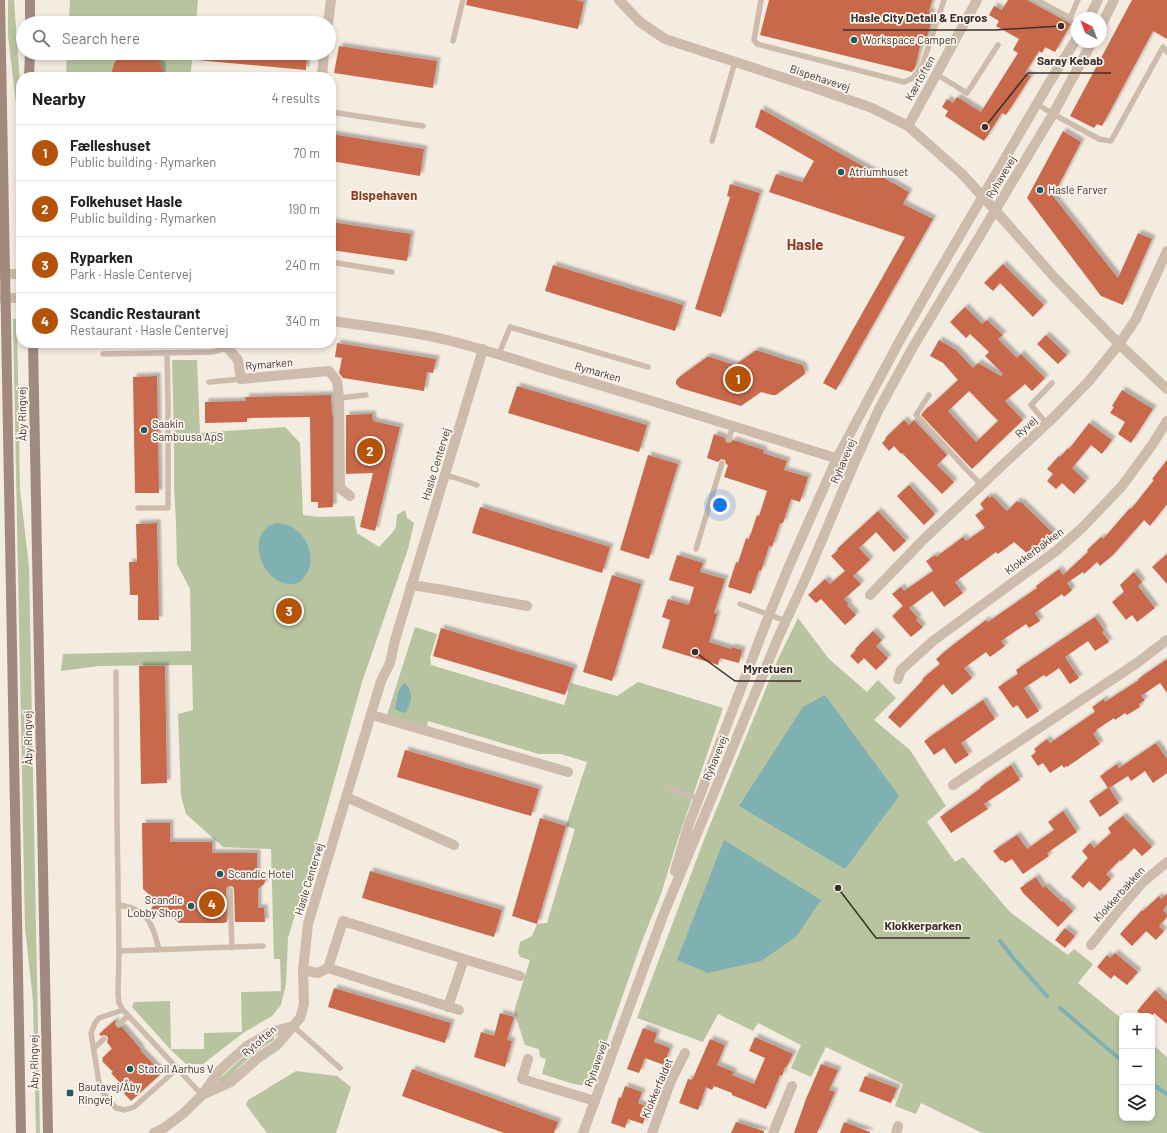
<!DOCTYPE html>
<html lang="en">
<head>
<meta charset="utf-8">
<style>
	body { margin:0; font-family:Barlow,sans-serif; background:#f6f6f6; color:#222 }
	.controls { position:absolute; right:12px; bottom:12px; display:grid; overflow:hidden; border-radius:8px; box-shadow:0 2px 6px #0003 }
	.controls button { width:36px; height:36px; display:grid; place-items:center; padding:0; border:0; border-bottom:1px solid #e0e0e0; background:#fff; color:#222; font:20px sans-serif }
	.compass { position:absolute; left:1071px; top:12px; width:36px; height:36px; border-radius:50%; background:#fff; box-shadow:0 2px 6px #0003; rotate:318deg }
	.you { position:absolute; left:720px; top:505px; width:14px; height:14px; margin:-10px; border:3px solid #fff; border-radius:50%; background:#1a73e8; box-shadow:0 0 0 6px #1a73e833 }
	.badge { display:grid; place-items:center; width:26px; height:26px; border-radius:50%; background:#b45309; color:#fff; font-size:13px; font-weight:700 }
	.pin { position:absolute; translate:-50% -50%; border:2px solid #fff; box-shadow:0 1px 4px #0006 }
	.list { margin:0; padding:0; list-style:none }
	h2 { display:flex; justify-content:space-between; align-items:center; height:52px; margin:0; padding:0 16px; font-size:17px }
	h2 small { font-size:13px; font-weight:400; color:#767676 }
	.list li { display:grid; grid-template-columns:26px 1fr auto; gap:12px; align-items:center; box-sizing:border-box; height:56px; padding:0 16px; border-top:1px solid #e0e0e0 }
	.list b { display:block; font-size:15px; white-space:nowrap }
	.list p { margin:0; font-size:13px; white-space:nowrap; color:#767676 }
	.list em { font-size:13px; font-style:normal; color:#767676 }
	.icon { flex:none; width:22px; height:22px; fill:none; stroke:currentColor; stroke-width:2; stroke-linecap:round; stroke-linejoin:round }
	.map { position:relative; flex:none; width:1167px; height:1133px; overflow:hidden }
	.search { position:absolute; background:#fff; box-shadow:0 2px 6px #0003; left:16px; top:16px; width:320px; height:44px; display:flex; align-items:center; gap:10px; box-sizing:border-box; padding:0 14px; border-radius:22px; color:#767676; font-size:15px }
	.panel { position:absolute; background:#fff; box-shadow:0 2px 6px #0003; left:16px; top:72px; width:320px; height:276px; border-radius:16px }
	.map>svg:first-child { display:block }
</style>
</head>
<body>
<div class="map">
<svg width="1167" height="1133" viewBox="0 0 1167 1133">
	<defs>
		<filter id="shadow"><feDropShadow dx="3.5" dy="-3.5" stdDeviation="1" flood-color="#0004"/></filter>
	</defs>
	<rect width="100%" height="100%" fill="#f4ebe1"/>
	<path fill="#b8c4a0" d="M8 0H14L21 97 20 252 17 111 8 37Z
		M70 0H198L196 23H69Z
		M67 53H193L190 77H66Z
		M13 319H17L20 489 29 567 40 1133H36L33 1001 25 928Z
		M172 360H197L200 433 285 427 300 443 303 515 320 517 354 516 357 533 379 547 393 532 396 527 397 515 405 510 407 518 414 523 408 549 362 682 315 849 288 938 286 984 281 1005 272 1016 243 1033 203 1064H186L171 1050 132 1007 134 1002 170 1001 171 1049H204V1033L242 1032 241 992 281 991 280 959H274L271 849 223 847 186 814 181 796 178 714 193 710 192 665 99 666 61 671 63 654 191 651 190 589 177 564 176 522 174 488V437Z
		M798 618 829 659 867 692 878 680 896 698 874 720 910 750 946 806 927 822 955 862 963 857 1010 912 1068 955 1074 949 1093 964 1078 983 1122 1019V1118H1152V1044L1167 1057V1133H982L921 1103 916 1114 895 1106 903 1084 826 1047 811 1077 791 1068 801 1045 758 1023 753 1031 718 1014 703 1042 637 1018 705 837 778 659Z
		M415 627 437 634 430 658 431 665 564 705 571 683 617 696 638 682 723 708 678 839 661 894 642 941 595 1074C592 1078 588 1083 583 1085 576 1086 550 1076 542 1074L546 1059 540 1057 539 1049 525 1045 514 1011 530 960 520 957 518 952 520 942 532 936 537 924 547 923 575 829 566 826 587 762 561 754H539L428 721 427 726 387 715Z
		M274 1036V1040C253 1052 240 1066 223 1084H220L218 1080C236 1064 252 1047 274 1036Z
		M296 1071 337 1076 351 1087 336 1133H267L246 1105 248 1100Z"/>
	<path fill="#7fb0b2" d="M277 523C283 524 290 525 295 529 311 541 317 565 302 580 299 583 295 584 290 584 260 583 244 530 277 523Z
		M405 683C408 686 408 687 410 691 413 699 409 705 406 713L401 712 395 709C397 701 397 687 405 683Z
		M825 695 899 796 845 869 739 806 803 707Z
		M724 840 821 900 796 937 761 961 708 973 677 960Z"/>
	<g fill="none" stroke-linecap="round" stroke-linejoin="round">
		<path stroke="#7fb0b2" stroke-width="4" d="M1000 941 1014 959 1047 996
			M1060 1008 1122 1061
			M1152 1084 1167 1094"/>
	</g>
	<path fill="#c8694b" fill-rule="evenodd" filter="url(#shadow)" d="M467 0H576L584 2 578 29 466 5Z
		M769 0H932L929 11 931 12 932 19 927 38 923 46H920L915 68 912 72 760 35Z
		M1008 0H1027L1071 24 1055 52 1045 47 1042 53 1039 51 1025 73 1031 76 1006 115 1002 113 984 141 945 116 948 111 942 107 947 99 953 103 957 97 981 112 1018 53 1013 50 1019 39 996 26 999 21 989 15 994 6 1002 10Z
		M1132 0H1167V39L1153 31 1102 126 1097 124 1094 128 1070 116Z
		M339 46 437 61 433 88 334 73Z
		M123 53H151L159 61 162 68V77H113L112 71 114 64 118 57Z
		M196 53H307L306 70 196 60Z
		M761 109 909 192 903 204 933 219 836 390 823 383 905 237 769 192 776 174 802 182 814 161 755 127Z
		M1063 131 1081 142 1053 196 1118 278 1138 233 1152 239 1123 305 1101 296 1027 198Z
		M331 134 424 149 420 176 331 161Z
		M730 184 760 193 721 317 695 309 730 197 727 196Z
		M331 222 411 234 407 261 331 250Z
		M1003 264 1044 305 1033 317 1000 283 993 291 984 283Z
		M553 265 683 305 675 331 545 291Z
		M965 307 982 324 987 320 1003 335 998 339 1017 358 1021 354 1045 378 1032 391 1025 384 1005 401 1023 420 972 469 921 415 924 411 928 407H929L958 380 943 363 930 356 939 340 956 350 973 368 978 363 1001 376 1003 374 985 356 989 352 970 334 966 338 950 322ZM969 391 998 421 976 442 948 411Z
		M1046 335 1067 355 1058 364 1037 344Z
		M337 343 436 359 433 373 427 372 424 391 343 378 339 373 342 358 335 357Z
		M755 351H759L802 365 804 368 805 374 776 395H772L761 392 741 406 680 388 676 384V381L678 378 707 357H710L735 365Z
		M157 376 159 493H135L133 377Z
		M517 386 647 425 639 452 508 413Z
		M1122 390 1153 409 1131 443 1118 434 1125 422 1110 413 1114 407 1112 406Z
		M331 395 332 415H333V507L318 508V502H311L310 417 247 418V422L205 423V402L246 401 245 397Z
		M372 414 373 421 400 427 375 531 360 527 373 473 346 474V415Z
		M904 420 909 425 914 420 947 455 937 465 954 482 942 494 902 453 901 454 894 446 889 451 882 443 886 439 885 438Z
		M1089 423 1112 440 1102 454 1091 445 1072 468 1086 481 1074 494 1062 483 1056 489 1047 481 1053 474 1047 469 1059 456 1060 457 1068 448 1069 449Z
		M714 434 725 438V440L727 443H730L733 440 764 450 763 453 787 461 784 470 808 477 800 502 791 499 783 523H780L772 547 769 546 761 571 759 570 751 594 728 587 736 562 738 563 746 538 749 539 757 515 759 516 767 491 724 477 728 465 726 464 725 460 721 459 718 462 707 458Z
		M648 455 678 464 649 559 620 550Z
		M1167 460V504L1150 526 1144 520 1113 555 1100 566 1097 562 1084 574 1083 572 1067 583 1072 590 1064 597 1062 594 1035 613 1040 621 1029 628 1026 624 1001 641 1005 646 990 657 986 652 964 668 972 678 952 695 943 684 900 728 888 717 923 680 922 679 940 664 936 659 949 648 986 620 988 622 1037 588 1036 586 1059 569 1063 575 1088 552 1087 550 1101 537 1103 539 1130 508 1131 509 1154 480 1152 479Z
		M909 485 935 514 924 525 897 496Z
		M988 496 990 498 992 496 1007 511 1017 501 1020 503 1021 502 1053 533 1030 556 1014 542 998 554 996 552 955 582 963 593 944 607 932 591 909 608 918 618 916 620 923 627 911 637 892 616 903 606 892 594 901 587 904 591 933 571 926 561 935 555 936 557 963 537 966 541 985 528 975 515 984 509 980 504Z
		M480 507 610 547 602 573 472 533Z
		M878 511 906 541 894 552 876 532 859 548 870 560 853 576 861 584 844 599 849 604 847 605 856 615 845 625 821 599 816 603 808 595 825 579 830 584 845 571 831 556 838 550 837 549Z
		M157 523 159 620H138V595H130L129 562H137L136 524Z
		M1167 554V584L1152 567Z
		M677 555 703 563 700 572 725 579 714 613 717 614 709 642 731 649 732 647 742 650 739 663 720 658 718 665 662 648 670 620 662 617 668 599 689 605 694 587 669 580Z
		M1134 572 1142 582 1138 586 1155 608 1137 622 1132 615 1126 620 1112 602 1124 592 1120 585Z
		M612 575 641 584 612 681 583 672Z
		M1095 617 1104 630 1102 632 1109 642 1095 651 1088 641 1065 657 1079 678 1070 684 1059 668 1046 677 1044 675 1024 688 1039 711 1027 719 1017 705 1013 708 998 687 1018 674 1016 670Z
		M441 628 574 668 565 695 433 656Z
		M873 631 882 640 876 646 888 658 876 670 864 658 858 664 850 656 856 650 855 649Z
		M1167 659V693L1160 683 1141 696 1145 700 1139 704 1140 707 1127 715 1125 713 1115 720 1114 718 1096 730 1097 731 1093 734 1100 744 1067 767 1066 766 1064 768 1062 765 1050 773 1043 763 1038 766 1031 756 1036 752 1034 749 1047 739 1050 743 1095 712 1092 707 1104 699 1105 702 1139 680 1138 679Z
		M139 666H165L167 783 141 784Z
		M983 700 995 719 961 743 969 755 955 764 944 748 934 755 924 741Z
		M1156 743 1167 759V773L1153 783 1145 771 1131 781 1128 776 1109 788 1119 803 1100 817 1089 801 1108 788 1100 776 1117 764 1119 768Z
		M405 750 539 789 531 816 397 777Z
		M1011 765 1020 780 984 804 988 809 951 833 940 817 981 788 980 787Z
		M1063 811 1077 832 1047 853 1049 856 1023 874 1012 859 1005 863 1002 860 1001 861 993 851 1017 835 1027 849 1054 830 1048 822Z
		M1123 816 1152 847 1142 856 1134 848 1121 861 1120 860 1106 874 1111 879 1100 891 1089 881 1083 888 1071 877 1088 858 1082 851 1090 843 1094 848 1111 833 1108 828Z
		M540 818 566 826 537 924 512 916Z
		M142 823H170V842H212V853H257V874L262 877 265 880 264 884 258 889V908H264L265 922H235L234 890 233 887 230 886 227 887 226 890 227 922H225V923H179L166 911 160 917 151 908 157 902 143 889Z
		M370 871 502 910 494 937 362 898Z
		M1036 877 1043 888 1045 886 1062 902 1063 901 1073 911 1058 927 1023 893 1020 888Z
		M1167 894V905L1163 910 1167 914V917L1159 926 1164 931 1156 940 1146 931 1132 946 1120 934 1142 910 1143 911 1159 896 1161 899Z
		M1065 928 1075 936 1065 948 1055 940Z
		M1115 953 1138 972 1127 985 1114 975 1111 979 1097 967 1107 955 1110 958Z
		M334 988 451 1023 445 1043 328 1007Z
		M1155 990 1167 1001V1024L1154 1013 1152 1016H1143L1137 1011Z
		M500 1013 514 1017 507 1040 512 1041 505 1067 474 1057 481 1032 494 1036Z
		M115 1020 116 1021 115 1024 116 1026 118 1028 122 1027 141 1049 140 1050 162 1073 131 1101 120 1089 123 1086 111 1073 113 1072 102 1061 103 1060 102 1058 112 1049 107 1042 108 1039 107 1036 104 1035 101 1036 99 1034Z
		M643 1028 657 1033 654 1042 670 1048 664 1065 645 1058 639 1073 627 1069Z
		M755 1037 793 1054 786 1068 785 1067 782 1076 780 1075 766 1109 732 1095V1093L714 1086 712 1090 706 1087 698 1110 679 1103 688 1079 692 1080 710 1039 725 1045 717 1065 734 1072 732 1075 754 1084 765 1058 749 1051Z
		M821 1064 838 1070 829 1090 835 1092 817 1133H794L806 1099Z
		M412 1069 558 1122 554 1133H504L402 1096Z
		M865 1076 897 1088 891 1103 859 1091Z
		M625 1086 642 1092 638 1103 648 1107 643 1124 628 1119 625 1128 611 1123 619 1097 621 1098Z
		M736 1122 764 1131V1133H731Z
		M844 1122 870 1132V1133H840Z"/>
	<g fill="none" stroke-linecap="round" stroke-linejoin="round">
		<path stroke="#cdbbac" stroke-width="5.5" d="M761 0 754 40 757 44 904 82 913 78 922 66 944 0
			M1037 0 1070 18 1078 0
			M453 41 463 0
			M936 74 967 93 998 45
			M1037 104 1053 114 1099 139 1111 141 1163 47 1167 52
			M331 112 423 126
			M712 141 735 62
			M331 262 392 272
			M103 354 212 352 228 348
			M499 354 510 327 648 367
			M209 382 241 379
			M929 395 916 415 981 485
			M339 398 366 395
			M1047 424 1031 405 1052 383
			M729 439 733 426
			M445 476 453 477 477 485
			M138 508H168V402L167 354
			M696 549 722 463
			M740 604 786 621
			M116 672 117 818 119 951 118 993 119 1003 123 1010 202 1095
			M671 789 699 799
			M230 890 232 948
			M119 905C124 906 129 907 134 909 151 915 155 934 159 950
			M119 951 263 946
			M123 1010 99 1018 95 1023 91 1033 100 1089 116 1108 125 1110 134 1107 178 1068
			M119 1024 128 1016
			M293 1026 340 1068
			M94 1048 104 1039"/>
		<path stroke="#cdbbac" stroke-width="10" d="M619 0 640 22 665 39 818 89 872 108 908 126 962 174 995 210 1054 277 1119 344 1167 389
			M328 23 331 0
			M322 77 324 53
			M908 126 977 0
			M234 343 228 348 238 360 241 379 329 371 337 381 339 398 340 488 350 496
			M411 585 443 590 527 606
			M870 595 924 539 1056 415 1089 381 1119 344 1136 319 1167 251
			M898 679 901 670 933 641 1056 551 1082 528 1122 486 1152 445 1167 421
			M372 715 568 772
			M953 785 1137 663 1167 640
			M346 797 454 845
			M1091 945 1118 911 1142 883 1167 862
			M328 968 343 921 464 959
			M303 970 318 973 328 968 459 1010
			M448 1007 464 959 520 976
			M528 1059 522 1079 595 1101
			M652 1133 670 1083 685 1053
			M773 1133 792 1086
			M896 1133 898 1126"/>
		<path stroke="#cdbbac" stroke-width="10" d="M1089 18 1098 0
			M1101 26 1114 0
			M0 274H21
			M0 298H21
			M331 321C370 326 409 331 447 340 488 350 528 364 569 376 664 404 759 434 854 464
			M675 871 685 837 689 824 769 615 789 566 837 458 900 340 938 273 1049 83 1077 38
			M202 1095 231 1082 258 1058 277 1045 300 1018 304 1004 303 970 308 924 381 681 390 663 395 640 483 349
			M154 1133 164 1128 184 1113 202 1095 220 1070 247 1046 271 1032 293 1026
			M583 1133 664 913 778 638 808 573 854 464 879 409 913 347 1053 114 1092 42"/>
		<path stroke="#a18a7d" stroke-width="10" d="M0 0 21 1133
			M30 23V0
			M29 77 30 53
			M33 343 48 1133"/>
	</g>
	<g fill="#1f5a5e" stroke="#fbf5ee" stroke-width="1.5">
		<circle cx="854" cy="40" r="4"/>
		<circle cx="841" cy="172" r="4"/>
		<circle cx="1040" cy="190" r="4"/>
		<circle cx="144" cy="430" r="4"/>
		<circle cx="220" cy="874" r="4"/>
		<circle cx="191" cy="906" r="4"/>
		<circle cx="130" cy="1069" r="4"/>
		<rect x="66" y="1089" width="8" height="8" rx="2"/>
	</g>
	<g text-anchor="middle" stroke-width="3.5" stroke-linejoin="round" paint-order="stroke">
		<g font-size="11" fill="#3b302b" stroke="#fbf5ee" text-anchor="start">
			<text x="862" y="44">Workspace Campen</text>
			<text x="849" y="176">Atriumhuset</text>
			<text x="1048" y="194">Hasle Farver</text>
			<text x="152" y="428">Saakin<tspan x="152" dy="13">Sambuusa ApS</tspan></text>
			<text x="228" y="878">Scandic Hotel</text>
			<text x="183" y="904" text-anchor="end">Scandic<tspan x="183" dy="13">Lobby Shop</tspan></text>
			<text x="138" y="1073">Statoil Aarhus V</text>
			<text x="78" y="1091">Bautavej/Åby<tspan x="78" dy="13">Ringvej</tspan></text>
		</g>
		<g font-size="11" fill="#3b302b" stroke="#fbf5ee">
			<text transform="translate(820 78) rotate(18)" y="4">Bispehavevej</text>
			<text transform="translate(920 78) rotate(-61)" y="4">Kærtoften</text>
			<text transform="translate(1001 177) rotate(-59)" y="4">Ryhavevej</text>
			<text transform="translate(269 364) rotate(-5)" y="4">Rymarken</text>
			<text transform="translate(598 372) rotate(16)" y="4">Rymarken</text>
			<text transform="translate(22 414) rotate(-91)" y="4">Åby Ringvej</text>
			<text transform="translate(1026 427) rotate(-43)" y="4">Ryvej</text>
			<text transform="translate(843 461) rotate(-67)" y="4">Ryhavevej</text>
			<text transform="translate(436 464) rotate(-73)" y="4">Hasle Centervej</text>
			<text transform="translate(1034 551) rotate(-37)" y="4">Klokkerbakken</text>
			<text transform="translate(28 738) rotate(-91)" y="4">Åby Ringvej</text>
			<text transform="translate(715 758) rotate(-68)" y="4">Ryhavevej</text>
			<text transform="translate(309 879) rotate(-73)" y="4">Hasle Centervej</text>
			<text transform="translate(1119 894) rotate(-48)" y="4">Klokkerbakken</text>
			<text transform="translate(259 1041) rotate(-41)" y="4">Rytoften</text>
			<text transform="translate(34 1062) rotate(-91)" y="4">Åby Ringvej</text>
			<text transform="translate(596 1064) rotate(-70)" y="4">Ryhavevej</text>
			<text transform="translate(657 1088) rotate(-67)" y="4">Klokkerfaldet</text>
		</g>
		<g font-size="13" font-weight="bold" fill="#8c3b22" stroke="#fbf5ee">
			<text x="384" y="200">Bispehaven</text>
		</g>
		<g font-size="15" font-weight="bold" fill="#8c3b22" stroke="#fbf5ee">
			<text x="805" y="250">Hasle</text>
		</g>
	</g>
	<path fill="none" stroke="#3b302b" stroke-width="1.5" d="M1061 26L995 30H843M985 127L1028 73H1111M695 652L735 681H801M838 888L876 938H970"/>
	<g fill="#3b302b" stroke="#fbf5ee" stroke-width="1.5">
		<circle cx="1061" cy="26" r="4"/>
		<circle cx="985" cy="127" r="4"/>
		<circle cx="695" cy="652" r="4"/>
		<circle cx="838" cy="888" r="4"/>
	</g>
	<g font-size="12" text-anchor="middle" font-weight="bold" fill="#3b302b" stroke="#fbf5ee" stroke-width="3.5" stroke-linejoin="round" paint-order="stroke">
		<text x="919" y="22">Hasle City Detail &amp; Engros</text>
		<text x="1070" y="65">Saray Kebab</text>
		<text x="768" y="673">Myretuen</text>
		<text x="923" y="930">Klokkerparken</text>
	</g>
</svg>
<div class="controls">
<button>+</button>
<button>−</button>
<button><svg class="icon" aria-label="layers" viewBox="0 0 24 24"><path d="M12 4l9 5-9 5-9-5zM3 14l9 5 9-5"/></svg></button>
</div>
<svg class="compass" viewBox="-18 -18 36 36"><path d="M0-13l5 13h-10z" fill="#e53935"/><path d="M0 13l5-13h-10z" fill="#767676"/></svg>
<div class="you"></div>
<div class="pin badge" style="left:738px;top:379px">1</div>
<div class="pin badge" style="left:370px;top:451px">2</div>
<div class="pin badge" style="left:289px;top:611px">3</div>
<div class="pin badge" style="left:212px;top:904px">4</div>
<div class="search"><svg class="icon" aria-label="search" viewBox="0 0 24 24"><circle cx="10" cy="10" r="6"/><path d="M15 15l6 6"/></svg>Search here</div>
<section class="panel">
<h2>Nearby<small>4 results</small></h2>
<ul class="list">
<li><span class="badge">1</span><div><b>Fælleshuset</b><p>Public building · Rymarken</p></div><em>70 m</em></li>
<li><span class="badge">2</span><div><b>Folkehuset Hasle</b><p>Public building · Rymarken</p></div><em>190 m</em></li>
<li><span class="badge">3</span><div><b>Ryparken</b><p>Park · Hasle Centervej</p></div><em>240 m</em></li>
<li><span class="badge">4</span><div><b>Scandic Restaurant</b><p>Restaurant · Hasle Centervej</p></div><em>340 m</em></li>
</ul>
</section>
</div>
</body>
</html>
